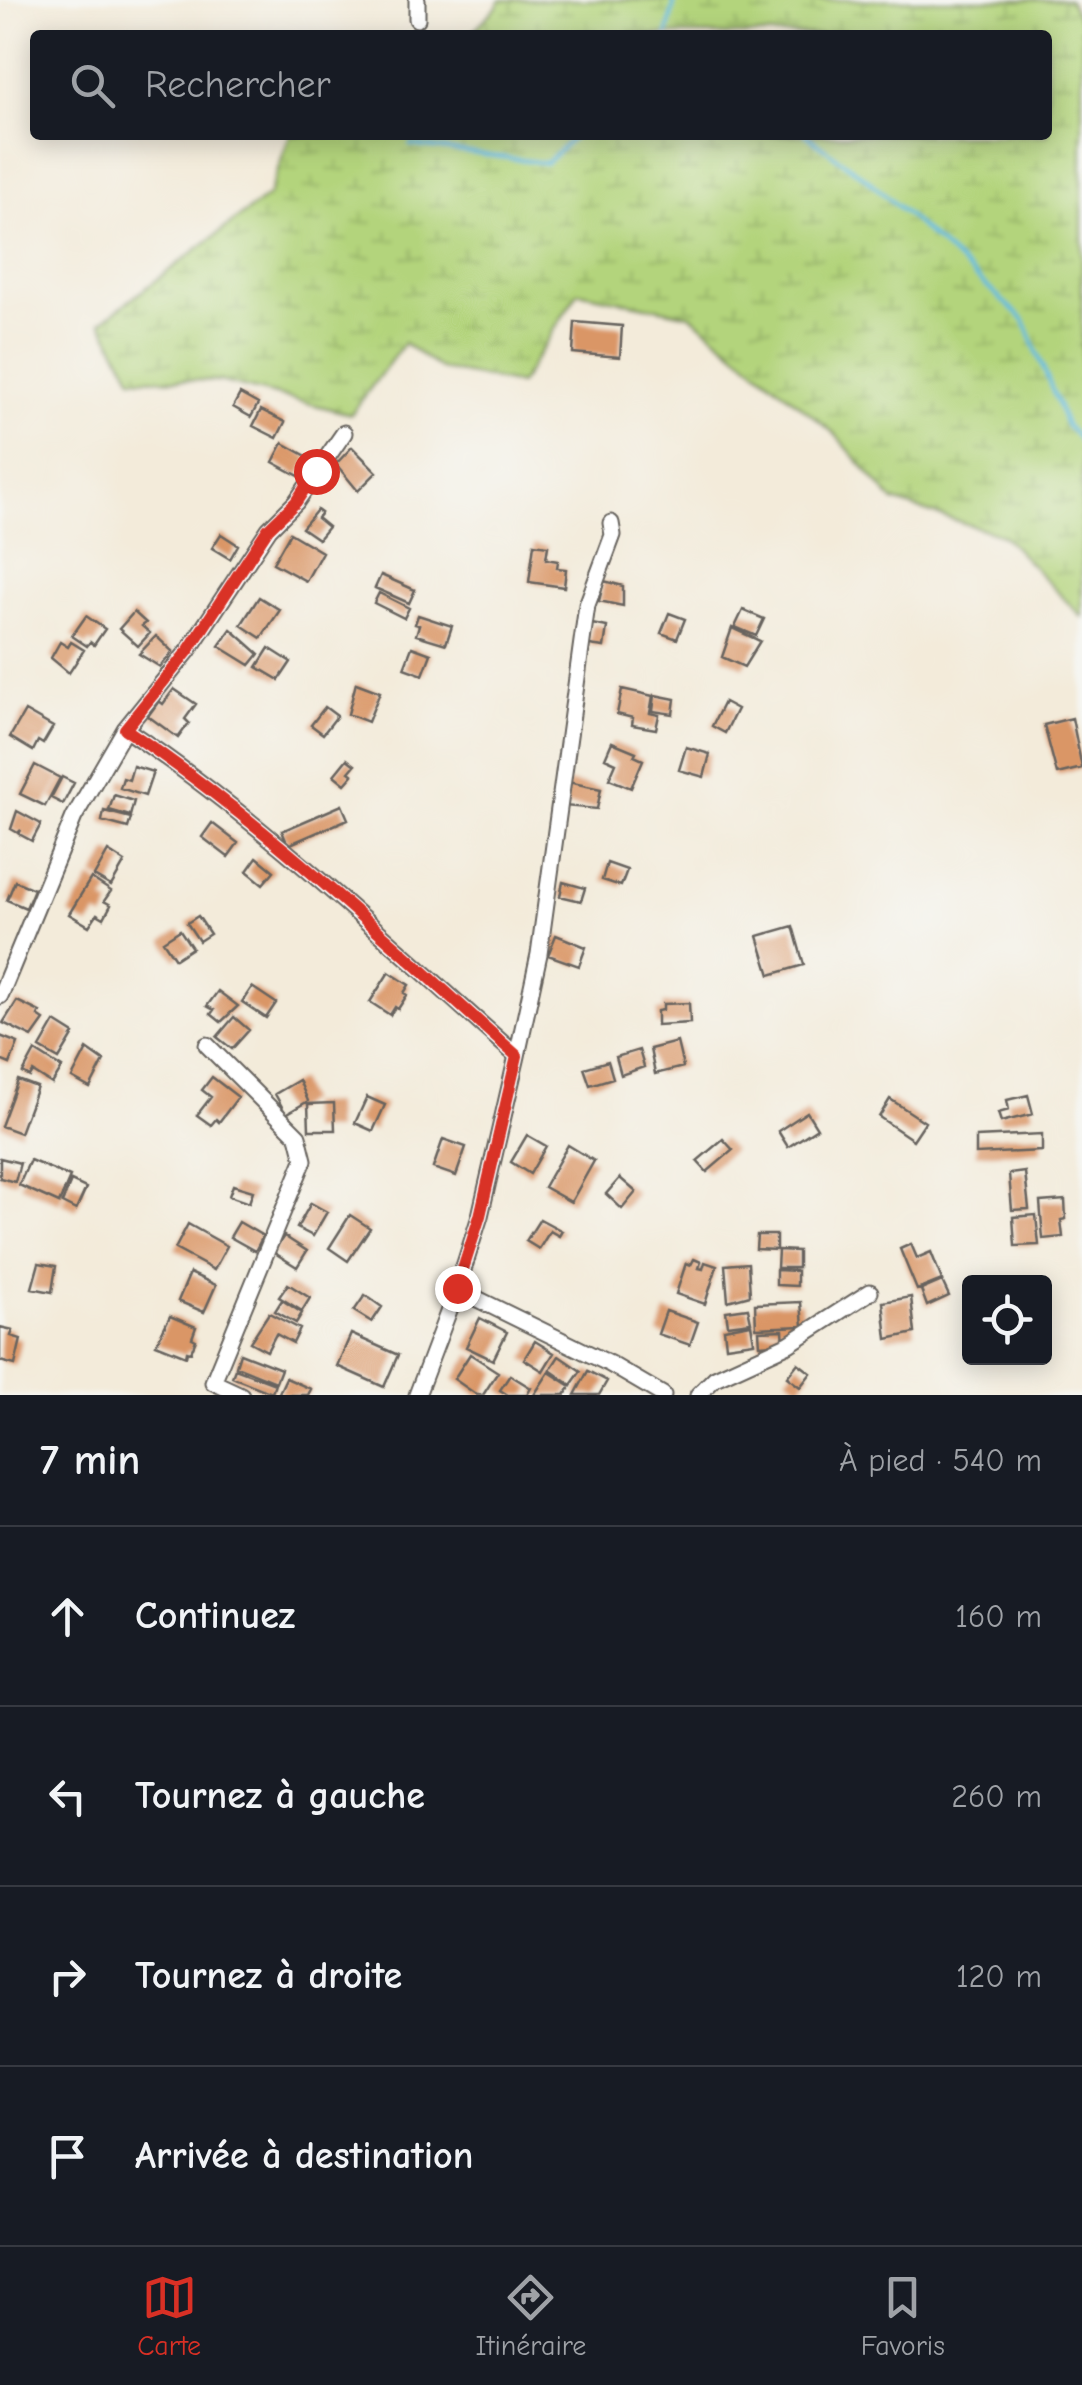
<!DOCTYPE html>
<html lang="fr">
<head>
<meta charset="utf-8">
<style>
	body { margin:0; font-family:"Comic Neue",sans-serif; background:#242831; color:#f1f3f6 }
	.controls { position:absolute; right:30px; bottom:30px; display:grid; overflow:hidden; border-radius:10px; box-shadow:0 5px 25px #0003 }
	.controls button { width:90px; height:90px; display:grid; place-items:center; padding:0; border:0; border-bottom:2px solid #363941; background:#171b24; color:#f1f3f6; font:50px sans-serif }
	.stop { position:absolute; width:30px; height:30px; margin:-22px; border:8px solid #d93025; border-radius:50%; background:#fff }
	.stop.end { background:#d93025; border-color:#fff; box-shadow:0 2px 10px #0008 }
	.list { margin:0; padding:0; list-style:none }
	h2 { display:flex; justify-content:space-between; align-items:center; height:130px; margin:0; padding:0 40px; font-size:42px }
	h2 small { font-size:32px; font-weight:400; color:#9ea1a6 }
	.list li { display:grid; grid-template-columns:65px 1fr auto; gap:30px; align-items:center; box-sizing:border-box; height:180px; padding:0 40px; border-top:2px solid #363941 }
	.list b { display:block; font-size:38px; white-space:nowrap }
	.list em { font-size:32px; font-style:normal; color:#9ea1a6 }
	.icon { flex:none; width:55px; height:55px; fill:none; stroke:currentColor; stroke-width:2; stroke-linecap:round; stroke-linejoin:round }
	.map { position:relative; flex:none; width:1082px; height:1395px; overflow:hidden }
	.search { position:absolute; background:#171b24; box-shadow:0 5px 25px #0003; left:30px; right:30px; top:30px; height:110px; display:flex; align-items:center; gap:25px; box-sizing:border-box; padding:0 35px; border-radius:10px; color:#9ea1a6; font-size:38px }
	.sheet { height:850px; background:#171b24 }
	nav { display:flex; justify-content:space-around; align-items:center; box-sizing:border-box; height:140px; border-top:2px solid #363941; background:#171b24; font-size:28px; color:#9ea1a6 }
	nav a { display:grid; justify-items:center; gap:5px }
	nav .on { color:#d93025 }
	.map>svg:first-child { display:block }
</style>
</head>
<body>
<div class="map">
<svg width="1082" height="1395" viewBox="0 0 1082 1395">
	<defs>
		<pattern id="wetland-marsh" width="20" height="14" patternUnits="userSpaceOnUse" patternTransform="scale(2.5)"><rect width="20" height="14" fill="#b3d47c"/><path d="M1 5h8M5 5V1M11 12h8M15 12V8" fill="none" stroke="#99b56b"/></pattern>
	</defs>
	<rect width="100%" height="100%" fill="#f6f6f2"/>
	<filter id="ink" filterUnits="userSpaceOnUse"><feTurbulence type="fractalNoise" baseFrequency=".01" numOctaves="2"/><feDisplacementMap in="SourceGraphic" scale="20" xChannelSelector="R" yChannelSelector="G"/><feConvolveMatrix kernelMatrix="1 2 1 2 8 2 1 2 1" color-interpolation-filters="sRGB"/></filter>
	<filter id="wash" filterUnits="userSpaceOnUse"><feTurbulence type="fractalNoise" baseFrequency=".0048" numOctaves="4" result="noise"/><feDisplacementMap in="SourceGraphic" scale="40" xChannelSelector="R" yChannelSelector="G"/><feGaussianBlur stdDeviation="2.25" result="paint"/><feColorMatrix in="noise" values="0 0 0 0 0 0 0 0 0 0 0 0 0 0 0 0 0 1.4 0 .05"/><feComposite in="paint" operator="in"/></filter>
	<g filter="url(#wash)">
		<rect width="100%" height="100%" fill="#f3ebda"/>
		<path fill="url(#wetland-marsh)" stroke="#68784c" stroke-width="2.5" d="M500 0H1069L1082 25V617L1002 535 893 501 835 434 690 315 578 292 520 384 441 369 404 343 351 414 220 381 132 378 101 322 269 195 290 135H1047V35H469L496 8Z"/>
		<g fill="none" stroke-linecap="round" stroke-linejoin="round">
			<path stroke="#63bce0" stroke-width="4" d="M667 35 675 0
				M806 135 867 179 1024 320 1066 425 1082 443
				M410 145 546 163 576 135"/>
		</g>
		<g id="blocks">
			<path fill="#da9666" d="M575 322 622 326 620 357 573 353Z
				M240 394 258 404 251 417 233 407Z
				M261 410 285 422 277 438 253 426Z
				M283 443 310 458 299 476 273 462Z
				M352 447 377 472 358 491 336 464Z
				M317 510 321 513 317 518 328 527 318 539 302 528Z
				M290 533 322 552 306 581 273 563Z
				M221 534 238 545 230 559 212 548Z
				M534 544 548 546 546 559 558 561 557 568 566 569 564 587 529 582Z
				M381 575 415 590 409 603 375 588Z
				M604 581 623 586V606L599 601Z
				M379 593 409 608 404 618 374 603Z
				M259 597 280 610 261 638 241 625Z
				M743 610 764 619 756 636 735 627Z
				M134 612 146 623 142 626 150 633 138 646 119 629Z
				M669 613 685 619 677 639 661 633Z
				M418 615 452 626 446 644 416 635 419 625 415 624Z
				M86 616 105 629 94 645 90 642 87 646 72 636Z
				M592 624 607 627 604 647 589 645Z
				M732 628 760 641 744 667 722 657Z
				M231 629 259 654 250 665 219 646Z
				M156 636 173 652 160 667 139 654Z
				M60 642 68 647 71 642 84 650 69 673 51 658Z
				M412 647 431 654 423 675 404 668Z
				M269 648 291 662 279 680 257 667Z
				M356 683 380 692 368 722 348 714Z
				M174 689 196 704 185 719 189 723 178 738 148 716 159 701 163 704Z
				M622 689 653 696 650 713 659 715 656 729 632 725 633 718 617 714Z
				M655 695 675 699 673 714 653 711Z
				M724 702 737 709 725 733 712 726Z
				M325 707 337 716 323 734 311 725Z
				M25 711 53 727 43 744 38 741 33 751 10 737Z
				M1072 718 1082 768 1057 774 1044 725Z
				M612 742 636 752 634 756 643 760 631 788 609 779 616 763 605 758Z
				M686 747 710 754 704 777 679 770Z
				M347 759 355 765 349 772 353 775 345 784 334 775Z
				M35 765 60 778 45 806 20 794Z
				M133 766 153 772 145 796 120 788 123 778 129 780Z
				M62 777 74 783 63 804 51 798Z
				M568 782 601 789 597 809 563 806Z
				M114 795 134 801 130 816 109 810Z
				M342 805 348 819 288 845 282 831Z
				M17 811 41 824 32 841 19 834 21 830 18 833 11 829Z
				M104 811 131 818 128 828 102 821Z
				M212 823 238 843 228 857 202 837Z
				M108 851 125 862 111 886 94 876Z
				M257 857 274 871 263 884 247 871Z
				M607 863 627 870 621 886 602 880Z
				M91 878 111 891 104 901 111 905 104 918 97 914 89 926 69 914Z
				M15 881 34 889 26 908 7 900Z
				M563 882 585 888 581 901 560 896Z
				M198 916 210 934 199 941 187 923Z
				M793 926 804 965 770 975 758 936Z
				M180 930 192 948 175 959 163 941Z
				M556 935 586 947 579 966 548 955Z
				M389 972 409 985 404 993 407 995 398 1009 395 1007 390 1015 370 1002Z
				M252 987 276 1003 266 1018 242 1002Z
				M218 991 238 1006 221 1022 211 1014 214 1010 207 1006Z
				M17 1001 40 1012 38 1016 44 1020 32 1037 3 1023Z
				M689 1003 690 1023 657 1025V1011L663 1010V1004Z
				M234 1017 249 1030 232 1049 217 1037Z
				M55 1022 74 1034 59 1059 40 1048Z
				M0 1036 18 1043 10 1064 0 1060Z
				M677 1042 683 1067 655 1074 650 1049Z
				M87 1049 104 1061 90 1088 72 1078Z
				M639 1050 644 1067 621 1075 616 1057Z
				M35 1051 62 1068 52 1084 33 1072 30 1077 23 1073Z
				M608 1061 613 1078 590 1085 584 1068Z
				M212 1077 238 1097 219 1122 216 1119 211 1125 197 1115 211 1097 202 1090Z
				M18 1080 37 1087 20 1133 1 1126Z
				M299 1080 308 1101 286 1114 275 1094Z
				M1028 1095 1033 1114 1001 1122 998 1113 1009 1110 1007 1100Z
				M367 1097 385 1105 373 1131 355 1123Z
				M890 1099 925 1122 913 1140 879 1117Z
				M334 1103 335 1130H309L308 1104Z
				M807 1112 817 1128 788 1147 778 1131Z
				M1042 1134V1151L976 1154V1137Z
				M527 1135 546 1146 530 1174 511 1162Z
				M443 1139 466 1147 456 1176 433 1168Z
				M723 1139 733 1150 707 1172 697 1161Z
				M568 1145 594 1161 571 1202 544 1187Z
				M0 1158 20 1163 15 1182 0 1178Z
				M30 1160 70 1177 59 1203 19 1185Z
				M1025 1172 1029 1209 1012 1210 1009 1174Z
				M620 1178 636 1192 622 1209 606 1194Z
				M71 1181 86 1188 76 1210 62 1203Z
				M233 1185 253 1191 249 1203 229 1196Z
				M1065 1200 1066 1219 1061 1220 1063 1237 1043 1239 1040 1202Z
				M311 1203 327 1212 313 1236 297 1228Z
				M350 1215 370 1228 348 1261 329 1248Z
				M1036 1215 1039 1245 1015 1246 1013 1217Z
				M540 1219 562 1231 559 1236 550 1231 539 1249 526 1241Z
				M239 1222 263 1236 255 1251 230 1237Z
				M188 1224 227 1246 214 1270 175 1249Z
				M757 1235H776V1250L756 1249Z
				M284 1236 307 1251 297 1267 273 1252Z
				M911 1244 917 1258 931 1252 942 1280 917 1290 900 1249Z
				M778 1250 798 1251V1268H777Z
				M694 1259 701 1262 699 1268 703 1269 705 1262 717 1266 705 1304 676 1294 686 1263 691 1265Z
				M39 1263 56 1266 52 1292 32 1288Z
				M748 1263 750 1295 728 1301 725 1265Z
				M776 1270 797 1271V1286L776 1285Z
				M190 1273 216 1285 204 1312 178 1301Z
				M942 1281 949 1296 927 1306 921 1290Z
				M288 1284 310 1298 302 1311 279 1297Z
				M365 1295 382 1307 372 1322 354 1311Z
				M911 1297 915 1333 887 1339 883 1302Z
				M282 1300 302 1313 296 1323 275 1311Z
				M801 1302 803 1326 756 1328 755 1304Z
				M748 1308 751 1322 728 1325 726 1311Z
				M666 1311 698 1322 690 1345 658 1334Z
				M269 1313 300 1329 293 1343 276 1334 267 1351 250 1342Z
				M170 1316 196 1327 192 1338 196 1340 191 1352 187 1351 186 1356 156 1344Z
				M480 1318 507 1332 493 1360 466 1347Z
				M751 1324 754 1342 726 1346 724 1329Z
				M0 1327 13 1330 11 1336 21 1339 15 1365 0 1361Z
				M783 1330 784 1343 760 1345 759 1331Z
				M351 1334 398 1355 384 1387 337 1366Z
				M535 1341 554 1353 543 1371 524 1359Z
				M240 1353 281 1369 276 1382 236 1366Z
				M470 1354 498 1372 483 1395H477L454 1379Z
				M559 1356 581 1371 571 1385 550 1370Z
				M798 1363 811 1373 800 1387 787 1377Z
				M235 1369 275 1384 272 1393 232 1377Z
				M588 1371 607 1381 599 1395H575Z
				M549 1372 571 1386 565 1395H534Z
				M510 1375 531 1388 527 1395H508L500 1390Z
				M286 1378 311 1389 308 1395H278Z"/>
		</g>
	</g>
	<g filter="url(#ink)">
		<use href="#blocks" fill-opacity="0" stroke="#67645e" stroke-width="2.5"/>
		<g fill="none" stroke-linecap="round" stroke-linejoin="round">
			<g stroke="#67645e" stroke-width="19">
				<path id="minor" d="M417 0V19
					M125 729C266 823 390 944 517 1056
					M0 996 74 817 125 729 188 651 269 529 296 502 344 433
					M207 1045 298 1136 304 1160 213 1382 241 1395
					M457 1289 610 1364 663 1395
					M417 1395 457 1289 480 1216 517 1056 539 954 587 605 613 535 611 523
					M698 1395 715 1378 789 1344 870 1292"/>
			</g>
			<use href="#minor" stroke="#fff" stroke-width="15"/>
		</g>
	</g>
	<g fill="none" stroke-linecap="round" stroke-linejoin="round" filter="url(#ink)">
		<path stroke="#d93025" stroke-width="12" d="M316 471 296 502 268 529 188 651 125 729C266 823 391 944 517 1056L480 1216 457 1288"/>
	</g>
</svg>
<div class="controls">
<button><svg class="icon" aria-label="locate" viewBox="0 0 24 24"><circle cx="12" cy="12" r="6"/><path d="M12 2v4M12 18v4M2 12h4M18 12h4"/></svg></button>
</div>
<div class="stop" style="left:316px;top:471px"></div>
<div class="stop end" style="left:457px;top:1288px"></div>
<div class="search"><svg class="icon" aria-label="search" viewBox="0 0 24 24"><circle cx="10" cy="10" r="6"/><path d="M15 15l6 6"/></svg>Rechercher</div>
</div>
<section class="sheet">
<h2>7 min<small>À pied · 540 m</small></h2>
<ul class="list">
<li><svg class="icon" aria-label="ahead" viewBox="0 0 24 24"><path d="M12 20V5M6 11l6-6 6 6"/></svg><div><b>Continuez</b></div><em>160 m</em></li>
<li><svg class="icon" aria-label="left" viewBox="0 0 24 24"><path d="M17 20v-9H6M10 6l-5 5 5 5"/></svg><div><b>Tournez à gauche</b></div><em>260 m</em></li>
<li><svg class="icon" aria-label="right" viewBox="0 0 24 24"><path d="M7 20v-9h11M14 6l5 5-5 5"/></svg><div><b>Tournez à droite</b></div><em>120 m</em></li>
<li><svg class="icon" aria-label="arrive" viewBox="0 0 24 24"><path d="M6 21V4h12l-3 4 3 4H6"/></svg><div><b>Arrivée à destination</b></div></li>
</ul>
</section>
<nav>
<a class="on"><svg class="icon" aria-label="map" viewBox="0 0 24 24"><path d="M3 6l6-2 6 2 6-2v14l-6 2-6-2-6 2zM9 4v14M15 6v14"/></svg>Carte</a>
<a><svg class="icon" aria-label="directions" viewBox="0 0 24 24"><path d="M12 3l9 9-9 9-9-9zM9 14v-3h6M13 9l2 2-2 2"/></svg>Itinéraire</a>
<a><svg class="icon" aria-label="saved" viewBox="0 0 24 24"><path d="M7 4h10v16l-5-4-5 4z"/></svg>Favoris</a>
</nav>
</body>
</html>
